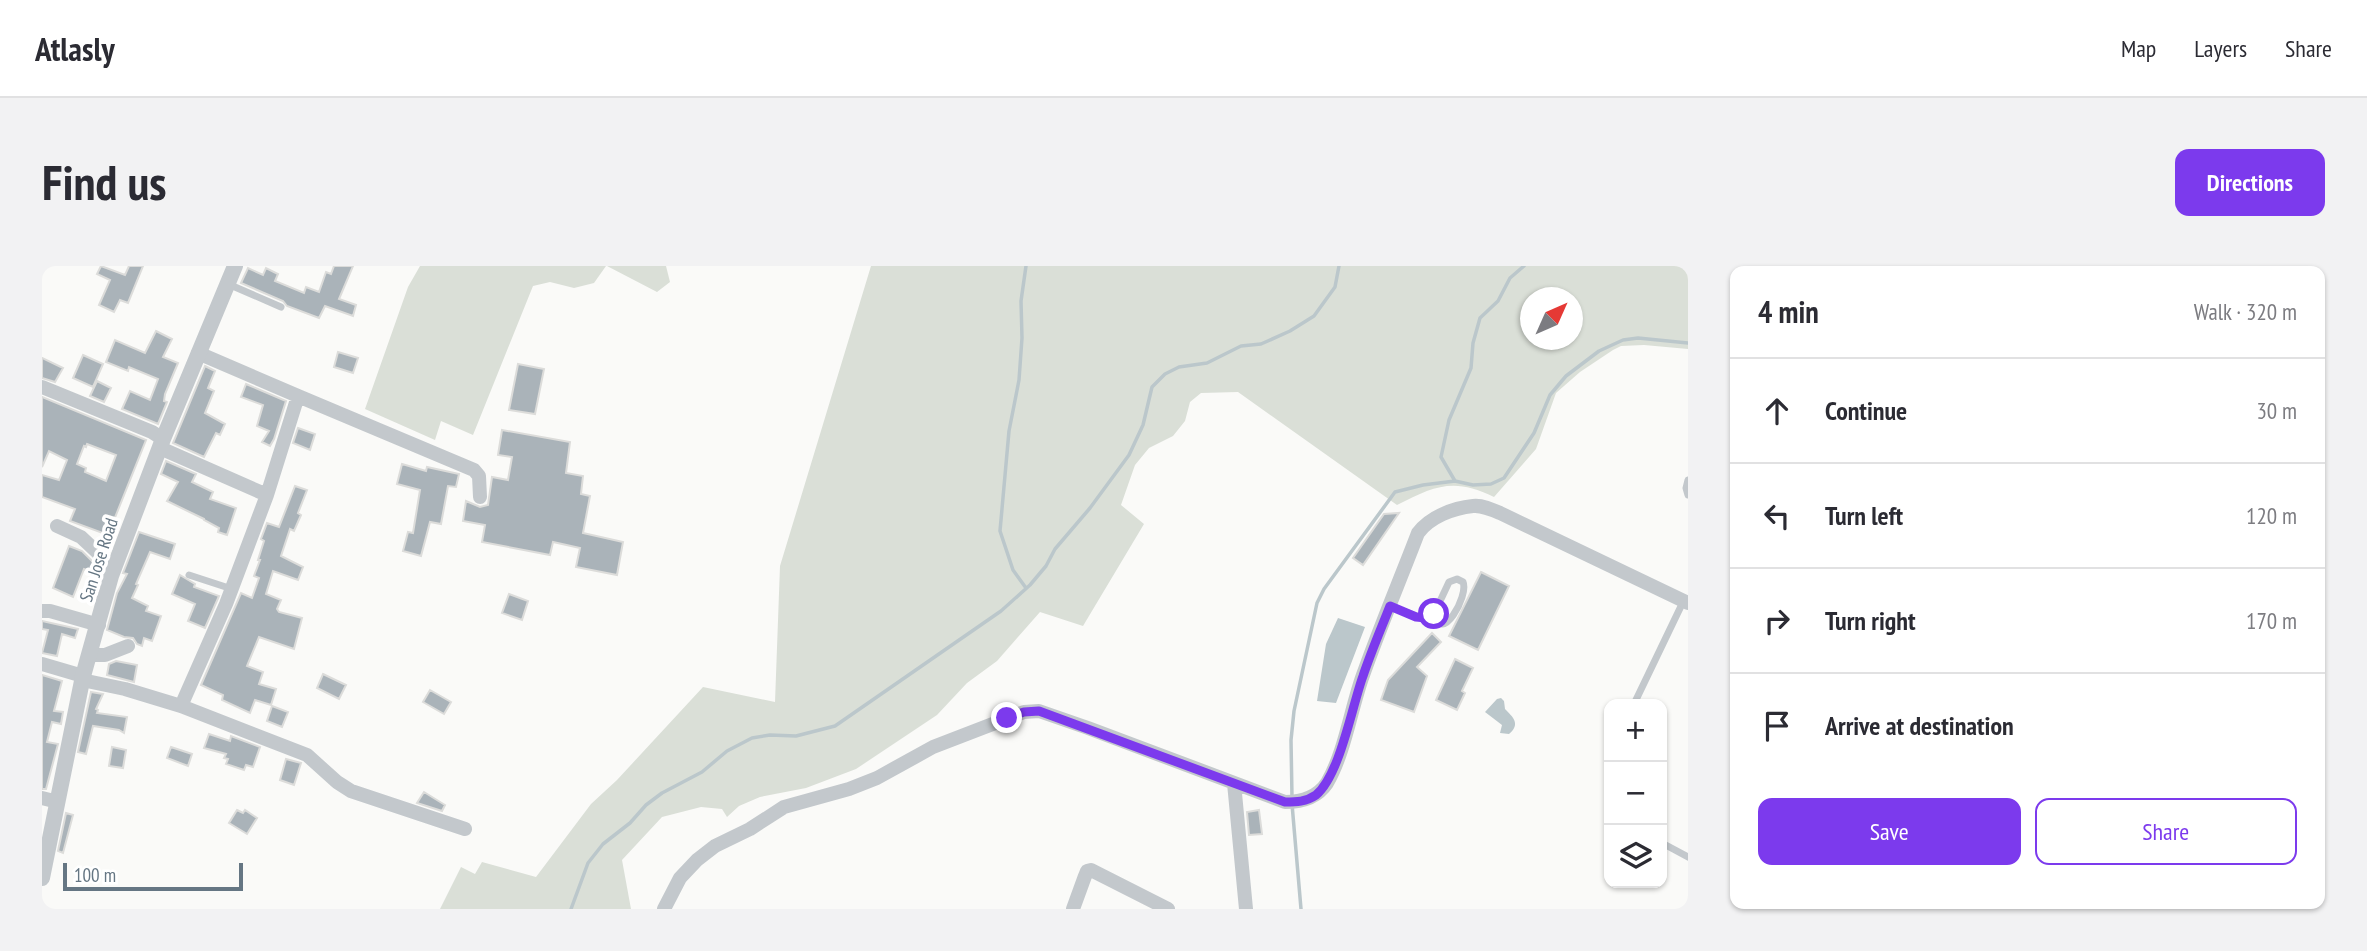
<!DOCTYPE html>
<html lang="en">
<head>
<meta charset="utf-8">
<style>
	body { margin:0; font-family:"PT Sans Narrow",sans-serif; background:#f2f2f3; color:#2b2b33 }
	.controls { position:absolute; right:21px; bottom:21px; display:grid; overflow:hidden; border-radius:14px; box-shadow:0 2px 5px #0004 }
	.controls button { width:63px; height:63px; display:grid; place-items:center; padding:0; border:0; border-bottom:2px solid #e1e1e2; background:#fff; color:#2b2b33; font:35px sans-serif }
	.compass { position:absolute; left:1478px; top:21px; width:63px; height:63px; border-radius:50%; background:#fff; box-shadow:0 2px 5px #0004; rotate:45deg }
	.scale { position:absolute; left:21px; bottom:18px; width:180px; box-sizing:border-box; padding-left:7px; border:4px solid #657683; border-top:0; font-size:19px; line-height:24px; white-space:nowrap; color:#657683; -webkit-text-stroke:5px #fff; paint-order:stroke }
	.stop { position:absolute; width:21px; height:21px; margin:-16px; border:5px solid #7c3aed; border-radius:50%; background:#fff }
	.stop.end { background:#7c3aed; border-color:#fff; box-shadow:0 2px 7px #0008 }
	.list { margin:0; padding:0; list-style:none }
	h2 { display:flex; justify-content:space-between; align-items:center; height:91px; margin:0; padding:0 28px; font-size:30px }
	h2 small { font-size:23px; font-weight:400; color:#7c7c81 }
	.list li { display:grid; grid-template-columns:46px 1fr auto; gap:21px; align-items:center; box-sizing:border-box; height:105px; padding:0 28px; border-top:2px solid #e1e1e2 }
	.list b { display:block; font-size:26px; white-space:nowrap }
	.list em { font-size:23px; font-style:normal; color:#7c7c81 }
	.actions { display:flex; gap:14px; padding:21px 28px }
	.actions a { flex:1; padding:16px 0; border:2px solid #7c3aed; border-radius:14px; text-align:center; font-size:24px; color:#7c3aed }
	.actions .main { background:#7c3aed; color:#fff }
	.icon { flex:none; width:38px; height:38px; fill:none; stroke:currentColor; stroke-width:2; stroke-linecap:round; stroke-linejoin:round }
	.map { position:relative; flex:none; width:1646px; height:643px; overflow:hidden; border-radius:14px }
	header { display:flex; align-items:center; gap:42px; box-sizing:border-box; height:98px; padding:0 35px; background:#fff; border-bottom:2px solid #e1e1e2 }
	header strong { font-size:33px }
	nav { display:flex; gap:38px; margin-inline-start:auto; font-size:24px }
	.intro { display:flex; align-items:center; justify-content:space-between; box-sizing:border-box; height:168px; padding:0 42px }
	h1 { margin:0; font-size:49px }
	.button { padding:18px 32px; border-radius:14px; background:#7c3aed; color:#fff; font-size:24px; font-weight:700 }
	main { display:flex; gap:42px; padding:0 42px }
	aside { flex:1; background:#fff; border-radius:14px; box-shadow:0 2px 5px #0004 }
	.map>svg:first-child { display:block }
</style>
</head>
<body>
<header>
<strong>Atlasly</strong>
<nav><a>Map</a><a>Layers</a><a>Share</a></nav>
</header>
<div class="intro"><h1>Find us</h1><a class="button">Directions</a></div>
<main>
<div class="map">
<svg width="1646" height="643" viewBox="0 0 1646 643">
	<rect width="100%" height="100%" fill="#fafaf8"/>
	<path fill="#dadfd7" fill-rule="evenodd" d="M378 0H564L552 17 532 22 508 16 491 20 431 169 399 155 393 174 323 143 366 21Z
		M565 0H624L628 16 615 26Z
		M829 0H1646V83L1602 79 1579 80 1571 84 1538 106 1514 127 1494 183 1452 231C1412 211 1392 220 1355 239L1196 126 1159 127 1148 136 1143 155 1131 170 1107 182 1093 199 1079 239 1102 258 1041 360 998 346 955 395 925 417 895 449 814 503 764 522 718 531 697 540 685 551 680 543 659 541 620 551 580 594 589 643H398L419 601 433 608 440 596 494 611 549 538 575 514 661 421 733 436 738 300ZM1489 32H1531V74H1489Z"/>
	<path fill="#bbc7cb" d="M1296 352 1323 361 1294 437 1275 435 1284 378Z
		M1459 432 1462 435 1463 443C1471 451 1479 458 1467 468L1458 467 1460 459 1443 446 1455 433Z"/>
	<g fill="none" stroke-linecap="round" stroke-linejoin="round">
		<path stroke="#bbc7cb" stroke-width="3.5" d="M1413 215 1399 191 1407 154 1429 102 1431 77 1438 52 1456 35 1468 12 1482 0
			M984 322 971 304 958 265 967 165 977 114 980 72 979 35 984 0
			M1250 531 1249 474 1252 445 1275 337 1282 323 1353 226 1381 219 1413 215 1431 219 1449 218 1462 212 1492 167 1508 129 1524 110 1557 85 1581 74 1596 72 1646 77
			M1250 538 1259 643
			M529 643 546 597 561 578 588 557 604 539 620 527 660 506 685 485 710 472 728 469 754 470 793 460 959 345 988 319 1004 300 1013 283 1048 242 1087 189 1101 159 1110 121 1123 108 1137 101 1165 97 1199 80 1219 78 1248 65 1272 50 1293 21 1297 0"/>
	</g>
	<path fill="#aab3b9" stroke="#dcdcda" stroke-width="2" fill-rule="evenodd" d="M59 0 83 9 87 0H101L86 37 78 34 72 46 57 39 68 14 55 8Z
		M292 0H311L297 33 314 39 311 50 283 40 277 52 245 40 241 35 199 17 206 2 221 9 224 2 236 8 233 15 262 27 264 21 277 26 284 6 289 8Z
		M114 65 130 73 121 91 136 97 123 128 122 135 125 136 116 158 80 143 88 125 108 134 116 113 87 101 86 105 64 96 73 74 103 87Z
		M296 86 316 92 311 107 292 101Z
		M41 89 61 98 51 121 31 112Z
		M0 92 21 102 13 116 0 112Z
		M476 98 502 103 493 148 467 144Z
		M163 100 173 105 166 122 172 125 163 147 183 158 178 169 174 167 162 191 131 177Z
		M55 115 69 122 62 136 48 130Z
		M204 118 244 135 232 173 228 180 220 176 227 165 215 160 221 139 199 131Z
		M0 131 104 174 66 269 28 255 33 243 0 231V209L17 214 25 194 7 185 0 201ZM45 178 74 189 64 215 43 206 44 202 35 198 42 180 44 181Z
		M256 162 273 168 268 184 251 177Z
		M460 164 528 176 524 207 541 210 539 228 548 230 541 267 581 276 575 309 534 301 538 282 511 276 508 289 440 276 443 259 421 255 424 235 438 241 446 239 450 211 466 214 470 191 456 189Z
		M124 195 154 208 150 216 171 226 168 233 194 242 185 269 176 266 177 262 162 254V253L125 235 136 216 119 208Z
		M360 198 384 205 385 201 417 208 414 221 406 220 399 258 388 256 379 290 361 285 366 266 371 267 378 224 355 218Z
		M253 220 265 224 256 247 259 249 252 265 248 263 239 290 261 301 256 314 231 305 224 328 239 334 235 343 237 346 260 352 252 383 217 371 205 400 221 406 217 418 234 423 229 439 213 434 208 447 180 434 181 429 159 419 199 327 210 332 217 312 212 310 218 294H216L222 275 219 273 225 257 237 261Z
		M1357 247 1321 299 1311 292 1342 248Z
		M97 266 133 278 128 293 108 286 94 318 96 319 90 332 106 340 104 345 119 350 110 375 102 372 100 380 95 378 91 372 82 371 65 364 75 327 85 308 81 307Z
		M27 280 40 285 51 296 48 305 42 303 31 331 11 322Z
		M1439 306 1467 320 1436 384 1407 370Z
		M138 309 153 318 152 321 177 330 163 362 146 355 153 338 130 328Z
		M467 328 486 335 480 354 460 347Z
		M0 355 36 363 33 372 20 368 15 390 0 387 6 364 0 363Z
		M1390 367 1399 376 1375 401 1385 410 1372 446 1339 434 1346 414Z
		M1413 393 1431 402 1420 425 1423 427 1415 444 1394 434Z
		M74 395 95 399 92 416 65 409 67 398Z
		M281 408 304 419 297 433 275 422Z
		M0 409 20 415 12 445 21 446 19 458 10 456 5 476 16 478 4 523H0Z
		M388 424 409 436 402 448 381 436Z
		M49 426 61 428 54 443 56 444 55 447 85 451 82 467 77 464 51 460 44 488 36 486Z
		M230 440 246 446 240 461 225 455Z
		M167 468 188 475 189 470 218 481 211 501 204 499 202 504 184 498 186 493 182 492 184 488 162 482Z
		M70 481 84 484 81 502 67 500Z
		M129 481 150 488 146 500 125 492Z
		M244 493 259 497 252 519 238 514Z
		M382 526 403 539 400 545 375 537Z
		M195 544 201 547 203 544 215 552 205 568 187 557Z
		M1217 544 1220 568 1207 569 1205 546Z
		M24 547 31 549 21 587 16 585Z"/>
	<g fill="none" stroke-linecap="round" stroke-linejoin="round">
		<path stroke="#c3c8cc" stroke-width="7" d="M186 18 239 41
			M1646 214 1644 222 1646 229
			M147 309 190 323
			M1415 313 1421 316C1427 330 1399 379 1392 348L1407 316Z
			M1348 340C1365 347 1380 352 1397 357
			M1592 438 1641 336
			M1620 577 1646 591"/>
		<path stroke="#c3c8cc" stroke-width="14" d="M0 121 110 166 121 173
			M256 130 432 204 437 210 438 231
			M118 182 225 229
			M15 260 39 271 72 302
			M0 345H8L57 359
			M47 389H63L86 380
			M0 398 41 410
			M40 414 83 423 139 440 265 489 295 516 309 525 423 563
			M139 440 184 338 225 229 256 130 156 87
			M1192 517 1204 643
			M0 532 16 536
			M622 643 638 612 655 594 673 580 708 563 742 541 807 523 835 512 891 481 982 446 997 445 1046 462 1243 536C1260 536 1275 532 1285 517 1303 486 1309 442 1321 409 1338 361 1358 314 1376 267 1388 251 1411 242 1431 240 1440 239 1449 243 1458 247L1646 337
			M1031 643 1043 610 1045 605 1049 604 1126 643"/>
		<path stroke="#c3c8cc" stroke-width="16" d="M0 612 41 410 69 310 121 173 193 0"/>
	</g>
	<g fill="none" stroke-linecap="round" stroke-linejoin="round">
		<path stroke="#7c3aed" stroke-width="9" d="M965 452 982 446 997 445 1243 536C1254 536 1264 536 1274 529 1298 509 1310 440 1321 410 1329 386 1339 363 1348 340L1374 351 1384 352 1394 345 1392 348"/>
	</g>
	<g text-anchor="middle" stroke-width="7" stroke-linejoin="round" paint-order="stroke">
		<g font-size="18" fill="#657683" stroke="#fff">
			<text transform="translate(57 294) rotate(-72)" y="6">San Jose Road</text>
		</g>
	</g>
</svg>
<div class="controls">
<button>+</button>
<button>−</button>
<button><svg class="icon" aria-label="layers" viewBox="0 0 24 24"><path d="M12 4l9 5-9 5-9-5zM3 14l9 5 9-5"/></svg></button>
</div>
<svg class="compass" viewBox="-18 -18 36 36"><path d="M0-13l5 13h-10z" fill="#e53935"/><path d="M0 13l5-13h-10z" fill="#7c7c81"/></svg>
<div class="scale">100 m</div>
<div class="stop" style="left:1392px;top:348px"></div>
<div class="stop end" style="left:965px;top:452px"></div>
</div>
<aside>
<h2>4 min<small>Walk · 320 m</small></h2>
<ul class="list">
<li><svg class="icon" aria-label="ahead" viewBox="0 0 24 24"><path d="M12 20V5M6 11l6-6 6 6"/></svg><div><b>Continue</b></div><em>30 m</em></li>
<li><svg class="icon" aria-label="left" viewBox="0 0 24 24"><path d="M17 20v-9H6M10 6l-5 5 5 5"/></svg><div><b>Turn left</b></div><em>120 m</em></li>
<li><svg class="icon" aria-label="right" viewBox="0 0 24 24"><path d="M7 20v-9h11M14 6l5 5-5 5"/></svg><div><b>Turn right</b></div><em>170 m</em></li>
<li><svg class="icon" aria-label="arrive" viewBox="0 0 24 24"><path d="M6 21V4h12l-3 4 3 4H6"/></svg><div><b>Arrive at destination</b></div></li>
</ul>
<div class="actions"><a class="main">Save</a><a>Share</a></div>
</aside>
</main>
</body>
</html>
